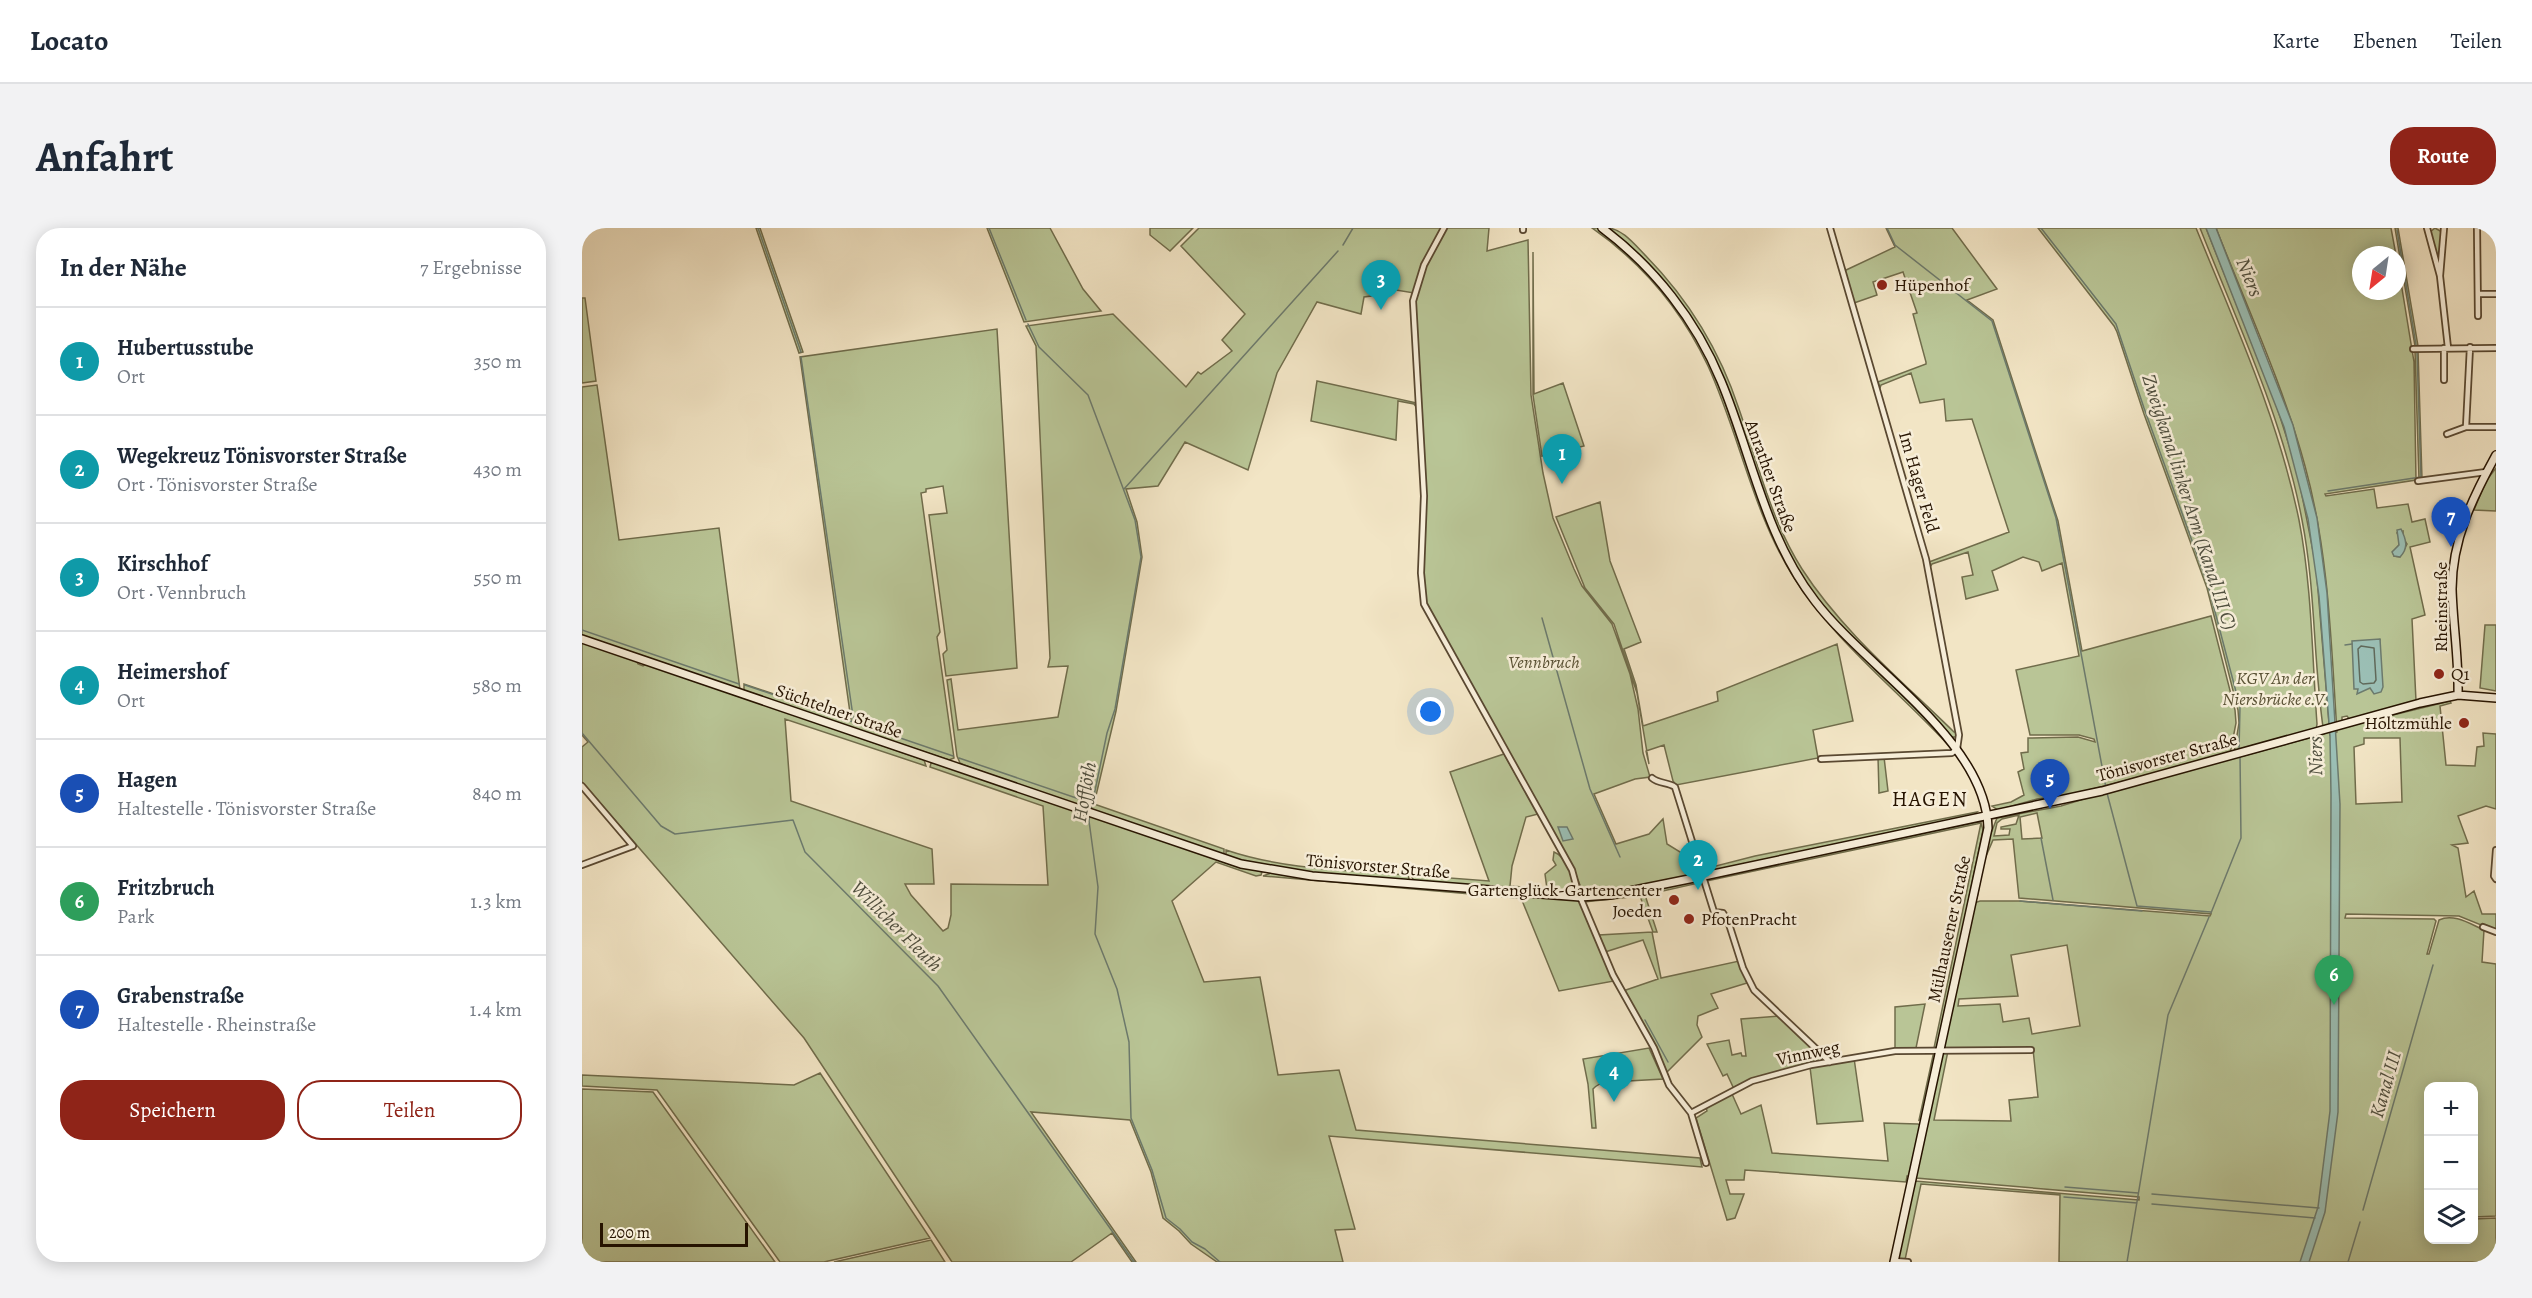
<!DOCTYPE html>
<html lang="de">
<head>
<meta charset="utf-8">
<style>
	body { margin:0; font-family:Alegreya,serif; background:#f2f2f3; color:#1f2937 }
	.controls { position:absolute; right:18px; bottom:18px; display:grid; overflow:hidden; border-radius:12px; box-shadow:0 3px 15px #0003 }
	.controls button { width:54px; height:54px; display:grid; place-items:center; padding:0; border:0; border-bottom:2px solid #e0e1e3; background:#fff; color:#1f2937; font:30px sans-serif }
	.compass { position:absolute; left:1770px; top:18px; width:54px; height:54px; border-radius:50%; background:#fff; box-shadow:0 3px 15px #0003; rotate:210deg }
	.scale { position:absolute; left:18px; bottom:15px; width:148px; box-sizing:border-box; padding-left:6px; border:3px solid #261300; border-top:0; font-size:16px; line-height:21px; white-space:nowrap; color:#261300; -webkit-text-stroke:4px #f7eed9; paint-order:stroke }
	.you { position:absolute; left:849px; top:484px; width:21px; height:21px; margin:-15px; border:4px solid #fff; border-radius:50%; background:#1a73e8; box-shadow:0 0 0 9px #1a73e833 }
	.badge { display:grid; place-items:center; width:39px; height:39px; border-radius:50%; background:#8f2418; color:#fff; font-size:20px; font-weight:700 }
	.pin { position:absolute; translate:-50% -50px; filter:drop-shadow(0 2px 3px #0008) }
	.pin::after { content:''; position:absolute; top:32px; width:21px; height:18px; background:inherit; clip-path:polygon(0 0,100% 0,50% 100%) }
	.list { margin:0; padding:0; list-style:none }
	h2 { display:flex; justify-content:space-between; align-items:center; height:78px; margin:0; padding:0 24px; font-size:26px }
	h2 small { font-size:20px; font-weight:400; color:#747a83 }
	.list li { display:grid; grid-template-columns:39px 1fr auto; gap:18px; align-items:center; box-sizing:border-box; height:108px; padding:0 24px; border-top:2px solid #e0e1e3 }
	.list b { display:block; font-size:22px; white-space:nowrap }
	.list p { margin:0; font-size:20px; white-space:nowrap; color:#747a83 }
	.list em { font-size:20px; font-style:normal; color:#747a83 }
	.actions { display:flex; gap:12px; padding:18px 24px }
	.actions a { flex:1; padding:14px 0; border:2px solid #8f2418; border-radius:24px; text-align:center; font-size:21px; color:#8f2418 }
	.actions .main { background:#8f2418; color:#fff }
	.icon { flex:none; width:33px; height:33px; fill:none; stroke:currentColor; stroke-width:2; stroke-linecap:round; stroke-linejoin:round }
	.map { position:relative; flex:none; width:1914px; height:1034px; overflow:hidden; border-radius:24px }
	header { display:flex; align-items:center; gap:36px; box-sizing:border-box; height:84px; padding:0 30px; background:#fff; border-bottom:2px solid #e0e1e3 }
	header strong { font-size:28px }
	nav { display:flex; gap:33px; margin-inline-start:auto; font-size:21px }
	.intro { display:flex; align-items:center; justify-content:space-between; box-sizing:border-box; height:144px; padding:0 36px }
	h1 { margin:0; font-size:42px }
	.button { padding:15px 27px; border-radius:24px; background:#8f2418; color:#fff; font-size:21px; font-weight:700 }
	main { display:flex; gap:36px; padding:0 36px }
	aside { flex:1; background:#fff; border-radius:24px; box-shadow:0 3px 15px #0003 }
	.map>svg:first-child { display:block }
</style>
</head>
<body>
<header>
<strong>Locato</strong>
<nav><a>Karte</a><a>Ebenen</a><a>Teilen</a></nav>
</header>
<div class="intro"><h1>Anfahrt</h1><a class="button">Route</a></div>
<main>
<aside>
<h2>In der Nähe<small>7 Ergebnisse</small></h2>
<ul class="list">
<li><span class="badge" style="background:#0f9aa8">1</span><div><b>Hubertusstube</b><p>Ort</p></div><em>350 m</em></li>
<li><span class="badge" style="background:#0f9aa8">2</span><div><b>Wegekreuz Tönisvorster Straße</b><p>Ort · Tönisvorster Straße</p></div><em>430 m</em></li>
<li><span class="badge" style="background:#0f9aa8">3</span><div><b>Kirschhof</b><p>Ort · Vennbruch</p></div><em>550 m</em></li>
<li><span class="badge" style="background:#0f9aa8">4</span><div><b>Heimershof</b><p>Ort</p></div><em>580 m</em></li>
<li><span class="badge" style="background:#1a4fb4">5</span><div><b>Hagen</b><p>Haltestelle · Tönisvorster Straße</p></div><em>840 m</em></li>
<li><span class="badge" style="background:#2e9e5b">6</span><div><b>Fritzbruch</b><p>Park</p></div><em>1.3 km</em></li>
<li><span class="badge" style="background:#1a4fb4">7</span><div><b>Grabenstraße</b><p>Haltestelle · Rheinstraße</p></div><em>1.4 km</em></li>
</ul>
<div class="actions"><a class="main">Speichern</a><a>Teilen</a></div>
</aside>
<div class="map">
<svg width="1914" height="1034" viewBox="0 0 1914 1034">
	<rect width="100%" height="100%" fill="#f2e5c5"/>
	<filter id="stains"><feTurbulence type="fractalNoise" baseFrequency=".00333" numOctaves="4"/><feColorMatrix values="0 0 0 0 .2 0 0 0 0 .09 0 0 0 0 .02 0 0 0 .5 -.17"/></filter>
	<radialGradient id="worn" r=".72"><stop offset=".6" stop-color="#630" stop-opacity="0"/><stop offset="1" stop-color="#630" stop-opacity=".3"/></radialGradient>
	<path fill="#b9c596" stroke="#706c4b" stroke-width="1.5" fill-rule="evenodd" d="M174 0H178L221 124 217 125Z
		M405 0H468L501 61 519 83 442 94Z
		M568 0H611L588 23 568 7Z
		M617 0H907L905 23 946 12 949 167 961 245 971 290 992 341 1000 358 1030 396 1048 446 1056 481 1061 525 1068 549 1053 551 1012 566 1034 616 1067 606 1081 591 1085 616 1106 629 1113 625 1117 644 1116 647 1036 664 1006 666 1001 664 990 638 844 377 841 346 844 263 833 76 844 37 832 65 789 58V68L782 69 779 86 735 74 695 145 666 242 603 214 576 258 544 261 555 294 560 329 534 483 512 576 642 621V628L653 636 680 644 679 647 674 648 634 634 590 673 622 754 678 749 696 847 757 842 774 902 1118 930 1120 939 747 908 773 1001 753 1002 761 1034H635L609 1016 597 1003 581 990 569 944 548 892 449 884 554 1034H550L530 1005 489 1034H370L222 810 0 554V519L6 514 0 507V414L54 432 56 436 61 438 64 436 342 532 344 538 203 491 209 573 350 621 352 656H323L329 667 361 703 366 700 369 687V656L466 657 461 578 348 539 349 535H353L507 582 382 537 378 535 375 528 365 452 369 451 376 502 476 489 486 438 466 439 468 430 454 118 444 98 531 86 604 159 616 144 619 146 650 123 640 112 663 86 599 18Z
		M1010 0H1016L1035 15 1070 49 1111 104 1136 153 1177 274 1198 322 1261 408 1369 515V520C1316 462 1251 413 1209 345 1170 281 1157 206 1126 138 1100 83 1060 35 1010 0Z
		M1025 0C1040 0 1053 17 1064 28 1107 72 1138 123 1157 181 1176 236 1189 292 1220 341 1260 403 1319 452 1372 504H1375L1374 509H1370L1277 419 1235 371 1218 346 1189 292 1152 182 1104 83Z
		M1304 0H1370L1415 61 1385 72 1411 92 1476 293 1500 423 1629 388 1653 482 1654 495 1648 526 1487 567 1455 571 1416 582 1410 578 1429 574 1442 567 1436 544 1442 541 1439 525 1446 524V510L1496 509 1513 514 1512 511 1497 507H1448L1434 442 1497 428 1480 335 1460 343 1457 334 1441 329 1410 343 1416 362 1384 371 1380 349 1391 347 1386 324 1350 336 1348 339 1347 334 1427 304 1390 191 1364 193 1362 171 1338 175 1329 145 1299 157 1298 160 1296 154 1344 136V134L1331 86 1335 85 1321 44 1291 54 1295 67 1272 75 1262 43 1313 19Z
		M1456 0H1614C1653 96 1696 190 1717 292 1730 359 1730 428 1735 496L1734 502 1661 528 1742 506C1731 435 1734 363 1720 292 1701 191 1656 96 1618 0H1624L1692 170 1715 242 1734 338 1748 507 1755 504C1749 415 1747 325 1723 238 1701 157 1665 79 1634 0H1809L1814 27H1779V63H1815V30L1832 134 1834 252 1743 266 1744 268 1792 261 1795 280 1826 276 1830 294 1843 291 1848 314 1828 319 1843 387 1830 391 1834 473 1768 492 1765 488 1760 489V500L1787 493H1804L1807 488 1868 473 1869 475 1858 478 1864 537 1893 538 1895 519 1902 518 1901 505 1914 506V581L1904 578 1876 588 1886 615 1870 617 1876 620 1884 669 1892 663 1900 686H1914V703L1877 688 1764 686 1763 690 1852 691 1854 693 1845 726H1847L1857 692C1872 685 1888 696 1902 702L1900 734 1914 736V988L1893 989V991L1914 990V1034H1477L1478 967 1339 956 1323 1032 1316 1031 1333 953 1557 972V969L1334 950 1359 824 1366 823 1352 892 1429 893 1427 872 1456 869 1451 821 1363 820 1360 817 1389 676 1398 673H1437L1628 688 1629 686 1437 670 1431 611 1411 612 1402 633 1395 670 1391 668 1402 623 1415 590 1479 578 1652 525 1657 495 1656 482 1625 360 1562 186 1535 104 1532 98ZM1821 303V310L1825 316 1818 329 1812 328 1811 324 1817 317V309L1815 305ZM1798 411 1789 460 1776 461ZM1782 510H1818L1820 574 1774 576 1772 519 1782 516ZM1455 585 1460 610 1440 611 1438 589ZM1437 587 1434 596 1419 599V601H1428L1427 607 1412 608 1415 595 1420 591ZM1485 717 1498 798 1450 806 1447 790 1421 794 1418 776 1376 778 1377 771 1436 768 1429 727ZM1846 858H1892V1012H1846Z
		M1813 0H1816L1836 118H1833Z
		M1853 0 1860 4 1858 41 1847 5Z
		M951 24 952 166 981 155 1002 218 960 228 951 167Z
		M0 70H3L14 153 0 155Z
		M415 101 435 440 364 448 361 426 365 422 347 287 365 285 361 258 344 261V264L339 265 358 404 355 409 372 530 367 532 162 464V456L269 492 218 129Z
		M1836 122 1840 251H1837L1833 123Z
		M735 153 835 175V180L832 176 816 173 814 212 729 193Z
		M15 157 37 312 137 300 158 462 0 409V159Z
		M1914 240V283L1892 282 1904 253Z
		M1018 274 1028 333 1059 414 1042 421 1054 457 1061 498 1136 473 1135 464 1255 416 1271 493 1231 502 1236 530 1094 557 1091 553 1082 517 1064 523 1067 536 1055 465 1032 396 1003 360 974 289Z
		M1903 397H1914V463L1898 460Z
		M922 526 956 586 944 589 930 638 928 658 965 661 963 646 974 637 971 632 972 624C985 629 992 651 994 664L990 666 832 653 829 647 907 653 868 544Z
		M1296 529H1302L1306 563 1297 565Z
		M1395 584 1391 588 1128 645 1122 641 1173 628Z
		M1393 594 1399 595 1401 602 1356 819 1352 820 1399 595 1125 653 1127 650Z
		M644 622C703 642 765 642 826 647L827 651 826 653C764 648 704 646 644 628Z
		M689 645 934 667 936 670 681 648Z
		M1118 652 1121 654 1063 667 1075 704H1071L1058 668 1003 674 1004 671 1037 669Z
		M941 668 996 671 1032 753 977 763 939 670Z
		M1070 704 1079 750 1157 733 1165 755 1129 766 1136 780 1116 788 1115 797 1120 809 1085 844 1041 763 1076 751 1061 712 1023 724 1017 707Z
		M1343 776 1334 820 1313 821V779Z
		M1199 788 1245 833 1152 861 1145 846 1141 848 1125 816 1147 812 1150 827 1159 825 1160 828H1164L1159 791Z
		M1067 820 1081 851 1046 853 1043 856C1034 851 1018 853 1011 861L1014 900H1010L1006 856 1001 831Z
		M1352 823 1354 825 1340 891 1337 892Z
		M1272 830 1281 893 1235 896 1228 839Z
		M238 845 348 1010 242 1034H198L75 862 0 858V847L212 857Z
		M0 861 71 864 193 1034H0Z
		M1150 866 1159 886 1179 877 1190 925 1306 933 1302 895 1336 896 1339 898 1328 948H1325L1324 954 1163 942 1162 952H1144L1148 966H1162L1153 990 1145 992 1114 890 1125 883 1124 879Z
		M349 1012 363 1034H252Z"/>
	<path fill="#9bbfb5" stroke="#6c7a6d" stroke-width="1.5" d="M1624 0H1634L1711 197 1735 290 1745 365 1758 576 1756 884 1743 984 1727 1034H1718L1736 979 1748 883 1749 567 1748 508 1737 368 1726 291 1702 199Z
		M1819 301C1824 311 1827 320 1818 329L1812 328 1810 324 1817 317 1815 302Z
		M1798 411 1801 459 1799 464 1792 466 1788 460 1775 466 1776 461H1772L1770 413Z
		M976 599H985L991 611 981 613Z"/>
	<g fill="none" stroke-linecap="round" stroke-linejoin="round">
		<path stroke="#60695a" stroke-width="1.5" d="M1779 418 1792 420 1794 452 1792 455 1781 456 1778 454 1776 421Z"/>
		<path stroke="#6c7a6d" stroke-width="1.5" d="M176 0 219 124
			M407 0 444 92
			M1305 0 1313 17 1410 93 1474 290 1524 560
			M1459 0 1534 96 1562 180 1626 357 1658 479 1657 522
			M1815 2 1834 117
			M761 17 771 0
			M446 96 457 119 506 167 553 292 559 329 533 481 525 505 509 582
			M219 129 272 495
			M542 261 756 23
			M1746 263 1839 249 1835 123
			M960 390 1008 561 1038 629
			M0 402 157 456
			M1763 417 1770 416
			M163 457 371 528
			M0 505 79 598 93 606 211 592 223 624 356 758 552 1034
			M377 530 509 575
			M1525 565 1555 678 1629 684
			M508 587 507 593 516 659 513 706 535 761 547 814 549 890 570 942 584 990 598 1001 610 1014 623 1021 638 1034
			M1459 610 1471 672
			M1438 673 1560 683
			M1629 685 1659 610 1658 527
			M1063 792 1086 834
			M1483 959 1556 965
			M1570 966 1737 980
			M1482 969 1555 975
			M1570 976 1733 990
			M1781 982 1851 737
			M1545 1034 1586 787 1627 689
			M1766 1034 1778 994"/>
		<g stroke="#594831" stroke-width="8">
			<path id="street" d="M862 0 842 37 831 73 842 268 839 345 842 376 990 642 996 664 1031 747 1072 820 1087 857 1109 885 1124 935
				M941 0V2
				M1845 0 1858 48 1866 120
				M1895 0 1896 88
				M1858 48 1862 0
				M1896 66H1914
				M1862 120V152
				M1831 121 1914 120
				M1884 199 1888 119
				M1865 206 1884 199H1914
				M1836 253 1904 244
				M1239 531 1370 525 1375 521 1377 507 1344 331 1248 0
				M1070 550C1077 556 1086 554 1093 559L1132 684 1141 685 1146 693 1161 740 1172 762 1248 834
				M0 558 51 618 0 637
				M1914 622 1912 648 1914 651
				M1901 699 1914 704
				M1109 885 1170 853 1229 837 1313 823 1449 822
				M1312 1033 1326 1034"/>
		</g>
		<g stroke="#261300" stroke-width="10">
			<path id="secondary" d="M1020 0C1072 39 1114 92 1139 153 1170 227 1182 307 1233 373 1283 439 1404 513 1406 600L1312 1034
				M0 411 659 636 730 648 998 669 1028 667 1122 648 1520 563 1838 475 1876 467 1914 470
				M1876 467C1877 432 1871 397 1870 361 1870 311 1891 269 1914 227"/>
		</g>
		<use href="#street" stroke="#f7eed9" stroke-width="4.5"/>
		<use href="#secondary" stroke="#f7eed9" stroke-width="7"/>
	</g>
	<g fill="#8f2418" stroke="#f7eed9" stroke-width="2">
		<circle cx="1300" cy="57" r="6"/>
		<circle cx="1857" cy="446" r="6"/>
		<circle cx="1882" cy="495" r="6"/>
		<circle cx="1092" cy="672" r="6"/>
		<circle cx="1107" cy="691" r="6"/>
	</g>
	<g text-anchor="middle" stroke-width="5" stroke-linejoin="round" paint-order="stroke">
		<g font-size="18" fill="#261300" stroke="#f7eed9" text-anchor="start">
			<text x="1312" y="63">Hüpenhof</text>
			<text x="1869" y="452">Q1</text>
			<text x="1870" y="501" text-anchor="end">Holtzmühle</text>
			<text x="1080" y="668" text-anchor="end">Gartenglück-Gartencenter<tspan x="1080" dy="21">Joeden</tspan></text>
			<text x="1119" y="697">PfotenPracht</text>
		</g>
		<g font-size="18" fill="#261300" stroke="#f7eed9">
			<text transform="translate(1189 248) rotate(70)" y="6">Anrather Straße</text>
			<text transform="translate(1337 254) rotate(74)" y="6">Im Hager Feld</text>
			<text transform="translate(1859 379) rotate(-90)" y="6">Rheinstraße</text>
			<text transform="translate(257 483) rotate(19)" y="6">Süchtelner Straße</text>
			<text transform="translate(1585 529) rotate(-15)" y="6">Tönisvorster Straße</text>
			<text transform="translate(796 638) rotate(5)" y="6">Tönisvorster Straße</text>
			<text transform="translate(1367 701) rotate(-78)" y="6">Mülhausener Straße</text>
			<text transform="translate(1226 825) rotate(-12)" y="6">Vinnweg</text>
		</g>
		<g font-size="18" font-style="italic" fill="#595134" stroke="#f7eed9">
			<text x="962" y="440">Vennbruch</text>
			<text x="1693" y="456">KGV An der<tspan x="1693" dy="21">Niersbrücke e.V.</tspan></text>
		</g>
		<g font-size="20" font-style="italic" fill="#4f4f3f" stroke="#f7eed9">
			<text transform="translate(1668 49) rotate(68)" y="7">Niers</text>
			<text transform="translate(1608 274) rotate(72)" y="7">Zweigkanal linker Arm (Kanal III C)</text>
			<text transform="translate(1733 528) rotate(-91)" y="7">Niers</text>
			<text transform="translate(502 564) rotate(-80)" y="7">Hofflöth</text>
			<text transform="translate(315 698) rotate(45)" y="7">Willicher Fleuth</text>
			<text transform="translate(1803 856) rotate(-74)" y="7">Kanal III</text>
		</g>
		<g font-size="21" letter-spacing="1.5" fill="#261300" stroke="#f7eed9">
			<text x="1348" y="578">HAGEN</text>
		</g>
	</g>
	<rect width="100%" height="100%" filter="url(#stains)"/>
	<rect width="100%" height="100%" fill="url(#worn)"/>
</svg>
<div class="controls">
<button>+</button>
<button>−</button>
<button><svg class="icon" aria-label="layers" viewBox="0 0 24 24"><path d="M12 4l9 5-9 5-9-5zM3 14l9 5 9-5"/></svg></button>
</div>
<svg class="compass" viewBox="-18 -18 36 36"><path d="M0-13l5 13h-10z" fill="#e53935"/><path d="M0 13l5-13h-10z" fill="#747a83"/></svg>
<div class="scale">200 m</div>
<div class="you"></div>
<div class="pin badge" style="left:980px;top:256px;background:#0f9aa8">1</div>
<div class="pin badge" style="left:1116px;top:662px;background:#0f9aa8">2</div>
<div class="pin badge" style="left:799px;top:82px;background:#0f9aa8">3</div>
<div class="pin badge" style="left:1032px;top:874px;background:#0f9aa8">4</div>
<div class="pin badge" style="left:1468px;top:581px;background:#1a4fb4">5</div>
<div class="pin badge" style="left:1752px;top:777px;background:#2e9e5b">6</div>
<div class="pin badge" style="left:1869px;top:319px;background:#1a4fb4">7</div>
</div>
</main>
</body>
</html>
